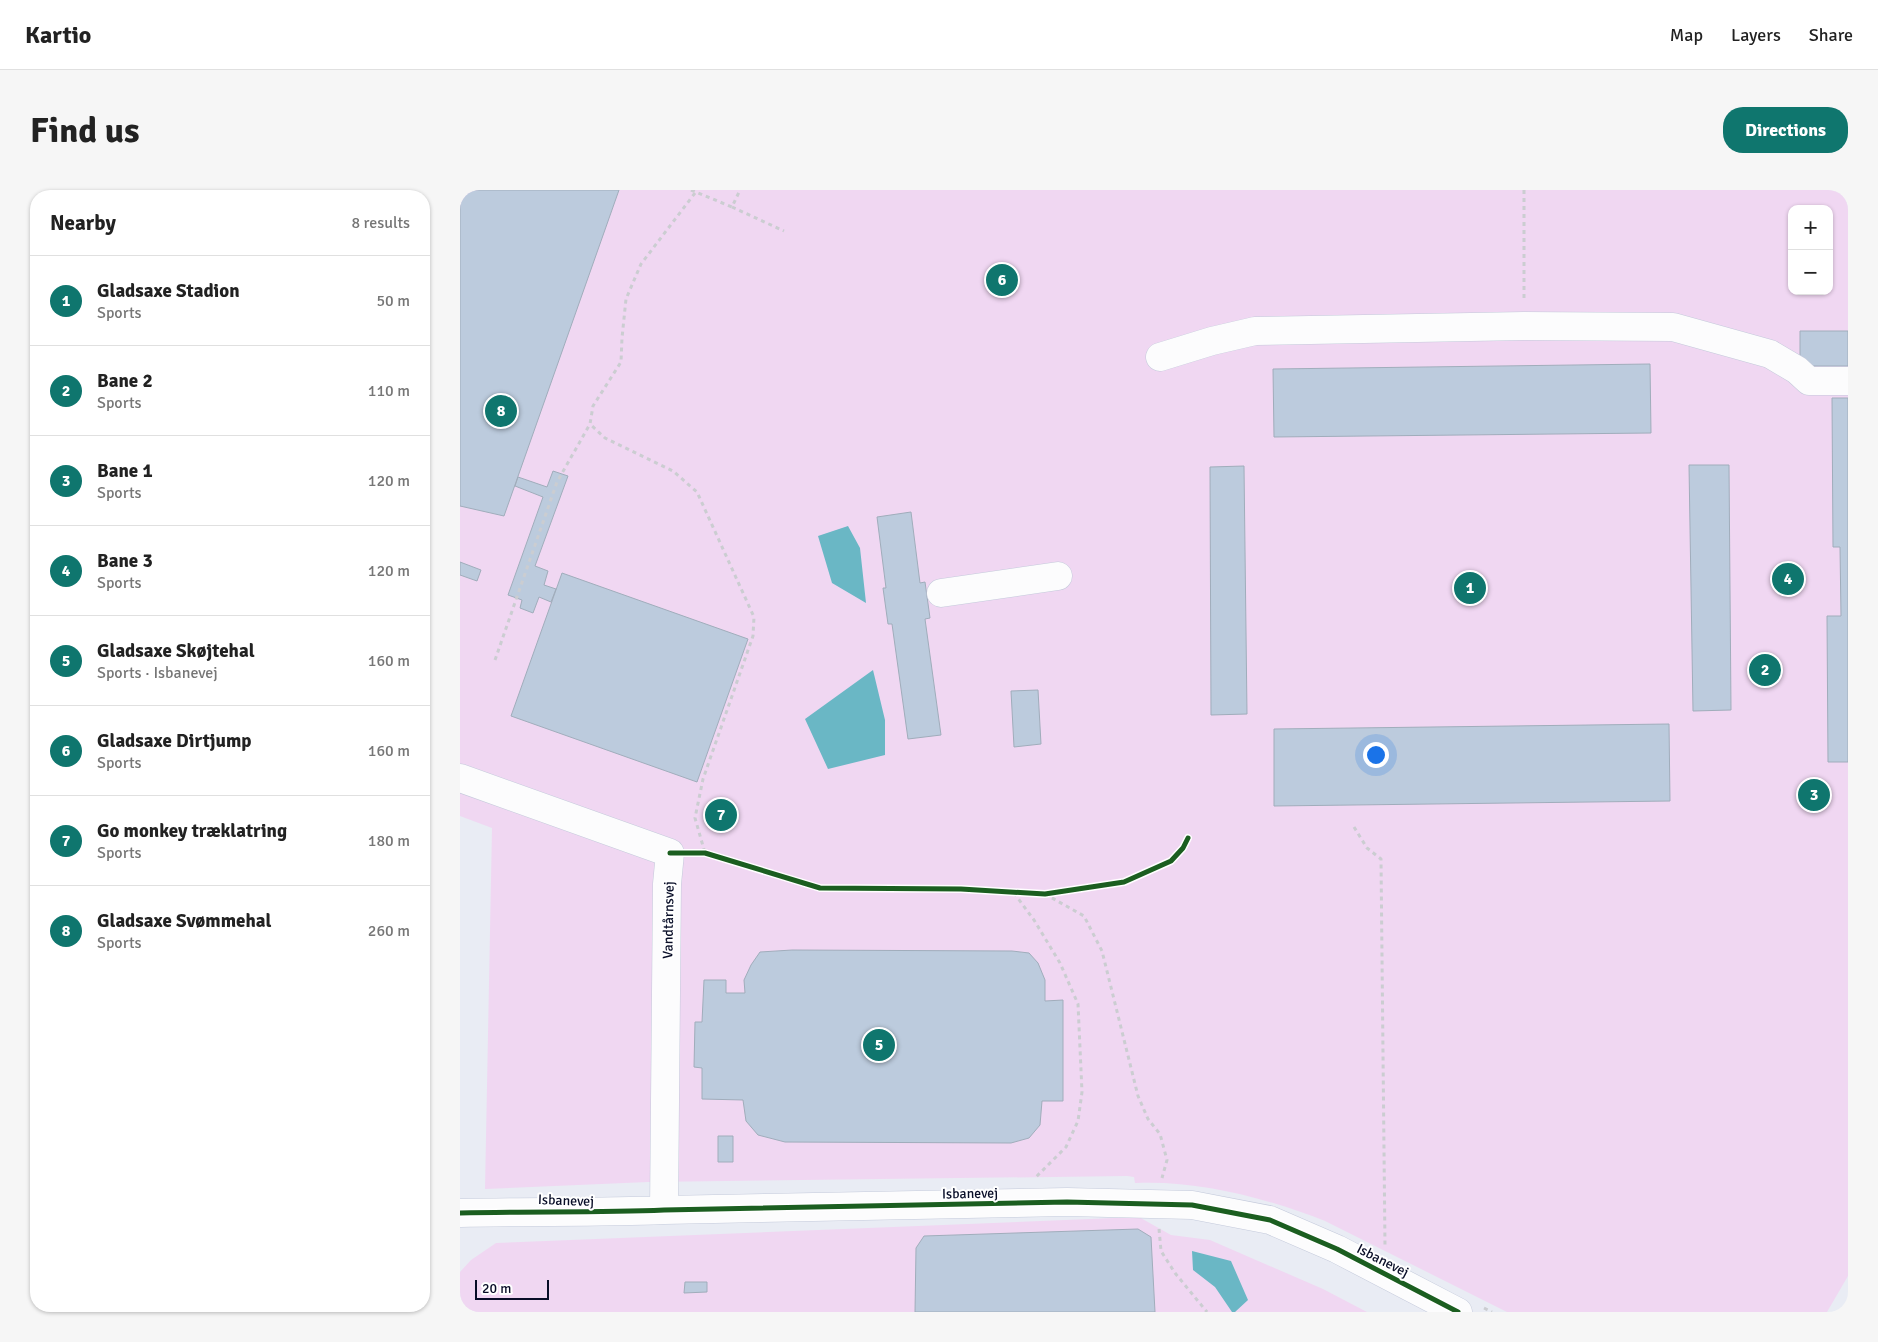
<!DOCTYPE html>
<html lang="en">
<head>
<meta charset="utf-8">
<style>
	body { margin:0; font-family:Signika,sans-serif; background:#f6f6f6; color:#222 }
	.controls { position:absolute; right:15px; top:15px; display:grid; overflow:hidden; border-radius:10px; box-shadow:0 1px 4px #0004 }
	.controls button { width:45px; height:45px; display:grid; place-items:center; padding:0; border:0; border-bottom:1px solid #e0e0e0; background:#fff; color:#222; font:25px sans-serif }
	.scale { position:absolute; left:15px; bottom:12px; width:74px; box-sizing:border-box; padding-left:5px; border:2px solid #080d27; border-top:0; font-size:14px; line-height:18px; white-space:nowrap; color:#080d27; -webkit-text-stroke:4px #fff; paint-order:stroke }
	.you { position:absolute; left:915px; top:564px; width:18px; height:18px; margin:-12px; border:4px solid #fff; border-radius:50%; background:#1a73e8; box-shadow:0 0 0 8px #1a73e833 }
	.badge { display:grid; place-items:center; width:32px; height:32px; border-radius:50%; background:#0f766e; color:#fff; font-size:16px; font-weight:700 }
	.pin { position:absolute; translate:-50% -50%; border:2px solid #fff; box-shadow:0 1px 5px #0006 }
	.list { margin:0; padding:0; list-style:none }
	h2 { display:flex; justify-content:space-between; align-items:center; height:65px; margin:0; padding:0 20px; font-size:21px }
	h2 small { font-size:16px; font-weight:400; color:#767676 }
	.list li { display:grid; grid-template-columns:32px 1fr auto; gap:15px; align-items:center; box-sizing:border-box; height:90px; padding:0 20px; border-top:1px solid #e0e0e0 }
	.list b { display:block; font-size:19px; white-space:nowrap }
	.list p { margin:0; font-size:16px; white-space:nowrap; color:#767676 }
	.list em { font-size:16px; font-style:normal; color:#767676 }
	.map { position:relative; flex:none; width:1388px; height:1122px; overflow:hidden; border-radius:20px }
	header { display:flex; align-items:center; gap:30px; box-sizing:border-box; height:70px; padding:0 25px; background:#fff; border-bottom:1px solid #e0e0e0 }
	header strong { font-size:24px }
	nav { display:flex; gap:28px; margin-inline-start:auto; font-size:18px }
	.intro { display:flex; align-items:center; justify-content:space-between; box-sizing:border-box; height:120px; padding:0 30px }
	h1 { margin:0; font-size:35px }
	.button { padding:12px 22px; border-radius:20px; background:#0f766e; color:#fff; font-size:18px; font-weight:700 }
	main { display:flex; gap:30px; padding:0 30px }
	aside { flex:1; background:#fff; border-radius:20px; box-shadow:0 1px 4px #0004 }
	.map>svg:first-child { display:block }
</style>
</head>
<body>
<header>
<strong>Kartio</strong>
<nav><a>Map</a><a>Layers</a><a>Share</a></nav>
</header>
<div class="intro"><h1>Find us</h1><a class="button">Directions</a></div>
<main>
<aside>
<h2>Nearby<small>8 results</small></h2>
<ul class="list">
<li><span class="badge">1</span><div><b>Gladsaxe Stadion</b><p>Sports</p></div><em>50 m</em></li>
<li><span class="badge">2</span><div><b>Bane 2</b><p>Sports</p></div><em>110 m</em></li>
<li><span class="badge">3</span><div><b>Bane 1</b><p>Sports</p></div><em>120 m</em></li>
<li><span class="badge">4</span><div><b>Bane 3</b><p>Sports</p></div><em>120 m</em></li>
<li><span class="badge">5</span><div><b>Gladsaxe Skøjtehal</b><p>Sports · Isbanevej</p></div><em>160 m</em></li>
<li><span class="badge">6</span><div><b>Gladsaxe Dirtjump</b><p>Sports</p></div><em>160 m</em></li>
<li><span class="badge">7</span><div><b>Go monkey træklatring</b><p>Sports</p></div><em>180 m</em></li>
<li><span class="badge">8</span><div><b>Gladsaxe Svømmehal</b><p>Sports</p></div><em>260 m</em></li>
</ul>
</aside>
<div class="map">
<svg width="1388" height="1122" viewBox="0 0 1388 1122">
	<rect width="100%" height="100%" fill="#e9ecf4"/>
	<path fill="#f0d7f2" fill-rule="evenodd" d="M0 0H1388V1086L1367 1122H1047L865 1031C806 1008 739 990 675 993L674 987 667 986 188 992 25 999 32 638 0 626ZM1332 19H1369V101H1332Z
		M679 1027 711 1045 750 1050 863 1099 907 1122H0V1082L11 1070 36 1053Z"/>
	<path fill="#6ab7c5" d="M388 336 400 358 406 413 372 393 358 346Z
		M413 480 425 530V565L368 579 345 529Z
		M732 1061 771 1071 788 1110 775 1122H772L755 1097 733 1080Z"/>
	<path fill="#bccbdd" stroke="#a0adbb" d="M0 0H159L44 326 0 316Z
		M1340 141H1388V176H1340Z
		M1190 174 1191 243 814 247 813 179Z
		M1372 208H1388V572H1368L1367 426H1381L1380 357H1373Z
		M1229 275H1269L1271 520 1233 521Z
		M784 276 787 524 751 525 750 277Z
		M93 281 108 286 75 376 88 381 84 395 96 399 91 412 79 407 73 423 60 418 62 410 48 405 83 307 55 296 58 287 87 297Z
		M451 322 460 393 465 392 470 428 465 429 481 545 448 549 432 434H428L423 398H426L417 327Z
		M0 372 21 380 17 391 0 385Z
		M102 383 288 449 237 592 51 526Z
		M578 500 581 554 554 557 551 501Z
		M1209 534 1210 611 814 616V539Z
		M332 760 552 761 569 763 578 773 585 790V811L603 810V911H582L580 935 569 948 551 953 325 952 298 945 286 931 283 910 242 909V878L234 877 235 832H242L244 790H266V803H285L284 790 291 775 300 762Z
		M258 946H273V972H258Z
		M678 1039 691 1047 695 1122H455L456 1058 464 1046Z
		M225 1092H247V1102L224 1103Z"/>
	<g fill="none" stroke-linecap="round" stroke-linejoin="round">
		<g stroke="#c4cadb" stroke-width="29">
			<path id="minor" d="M700 167 752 151 795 141 1064 136 1213 137 1310 164 1337 180 1349 191H1388
				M481 403 598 386
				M0 588 210 663 207 694 204 1020
				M0 1023C68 1021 136 1023 204 1020L607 1012 732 1015 810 1030 877 1059 998 1122"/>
		</g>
		<path stroke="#cbcdd1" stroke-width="3" stroke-dasharray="4 4" stroke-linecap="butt" d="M231 0 272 17 280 0
			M1064 0V110
			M235 3 181 74 166 109 162 148 161 172 133 216 130 234 145 248 213 281 237 302 294 427 293 446 243 589 235 628 245 663
			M272 17 324 41
			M35 470 97 292 130 234
			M894 637 907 658 921 669 925 1056
			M554 703 574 730 600 773 618 814 622 902 618 931 606 957 576 987
			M585 704 624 726 642 761 678 906 688 929 700 944 707 970 702 988
			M699 1039 701 1061 715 1083 747 1122
			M1024 1118 1032 1122"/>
		<use href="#minor" stroke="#fcfcfd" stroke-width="28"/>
		<g stroke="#fff" stroke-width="8">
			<path id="cycleway" d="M210 663H245L360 698 501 699 585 704 664 692 711 671 723 658 728 648
				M0 1023C68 1021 136 1023 204 1020L607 1012 732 1015 810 1030 877 1059 998 1122"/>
		</g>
		<use href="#cycleway" stroke="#1b5e20" stroke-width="5"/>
	</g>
	<g text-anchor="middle" stroke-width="4" stroke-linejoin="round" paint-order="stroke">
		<g font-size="14" fill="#080d27" stroke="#fff">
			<text transform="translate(208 730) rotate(-89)" y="5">Vandtårnsvej</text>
			<text transform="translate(510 1003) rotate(-1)" y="5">Isbanevej</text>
			<text transform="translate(106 1010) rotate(2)" y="5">Isbanevej</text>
			<text transform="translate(923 1070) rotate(27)" y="5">Isbanevej</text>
		</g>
	</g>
</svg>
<div class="controls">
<button>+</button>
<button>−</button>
</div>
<div class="scale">20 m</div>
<div class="you"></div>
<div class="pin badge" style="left:1010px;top:398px">1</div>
<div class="pin badge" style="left:1305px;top:480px">2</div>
<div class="pin badge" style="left:1354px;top:605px">3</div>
<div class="pin badge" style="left:1328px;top:389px">4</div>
<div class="pin badge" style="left:419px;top:855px">5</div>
<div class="pin badge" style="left:542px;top:90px">6</div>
<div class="pin badge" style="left:261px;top:625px">7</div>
<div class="pin badge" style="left:41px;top:221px">8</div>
</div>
</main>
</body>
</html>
